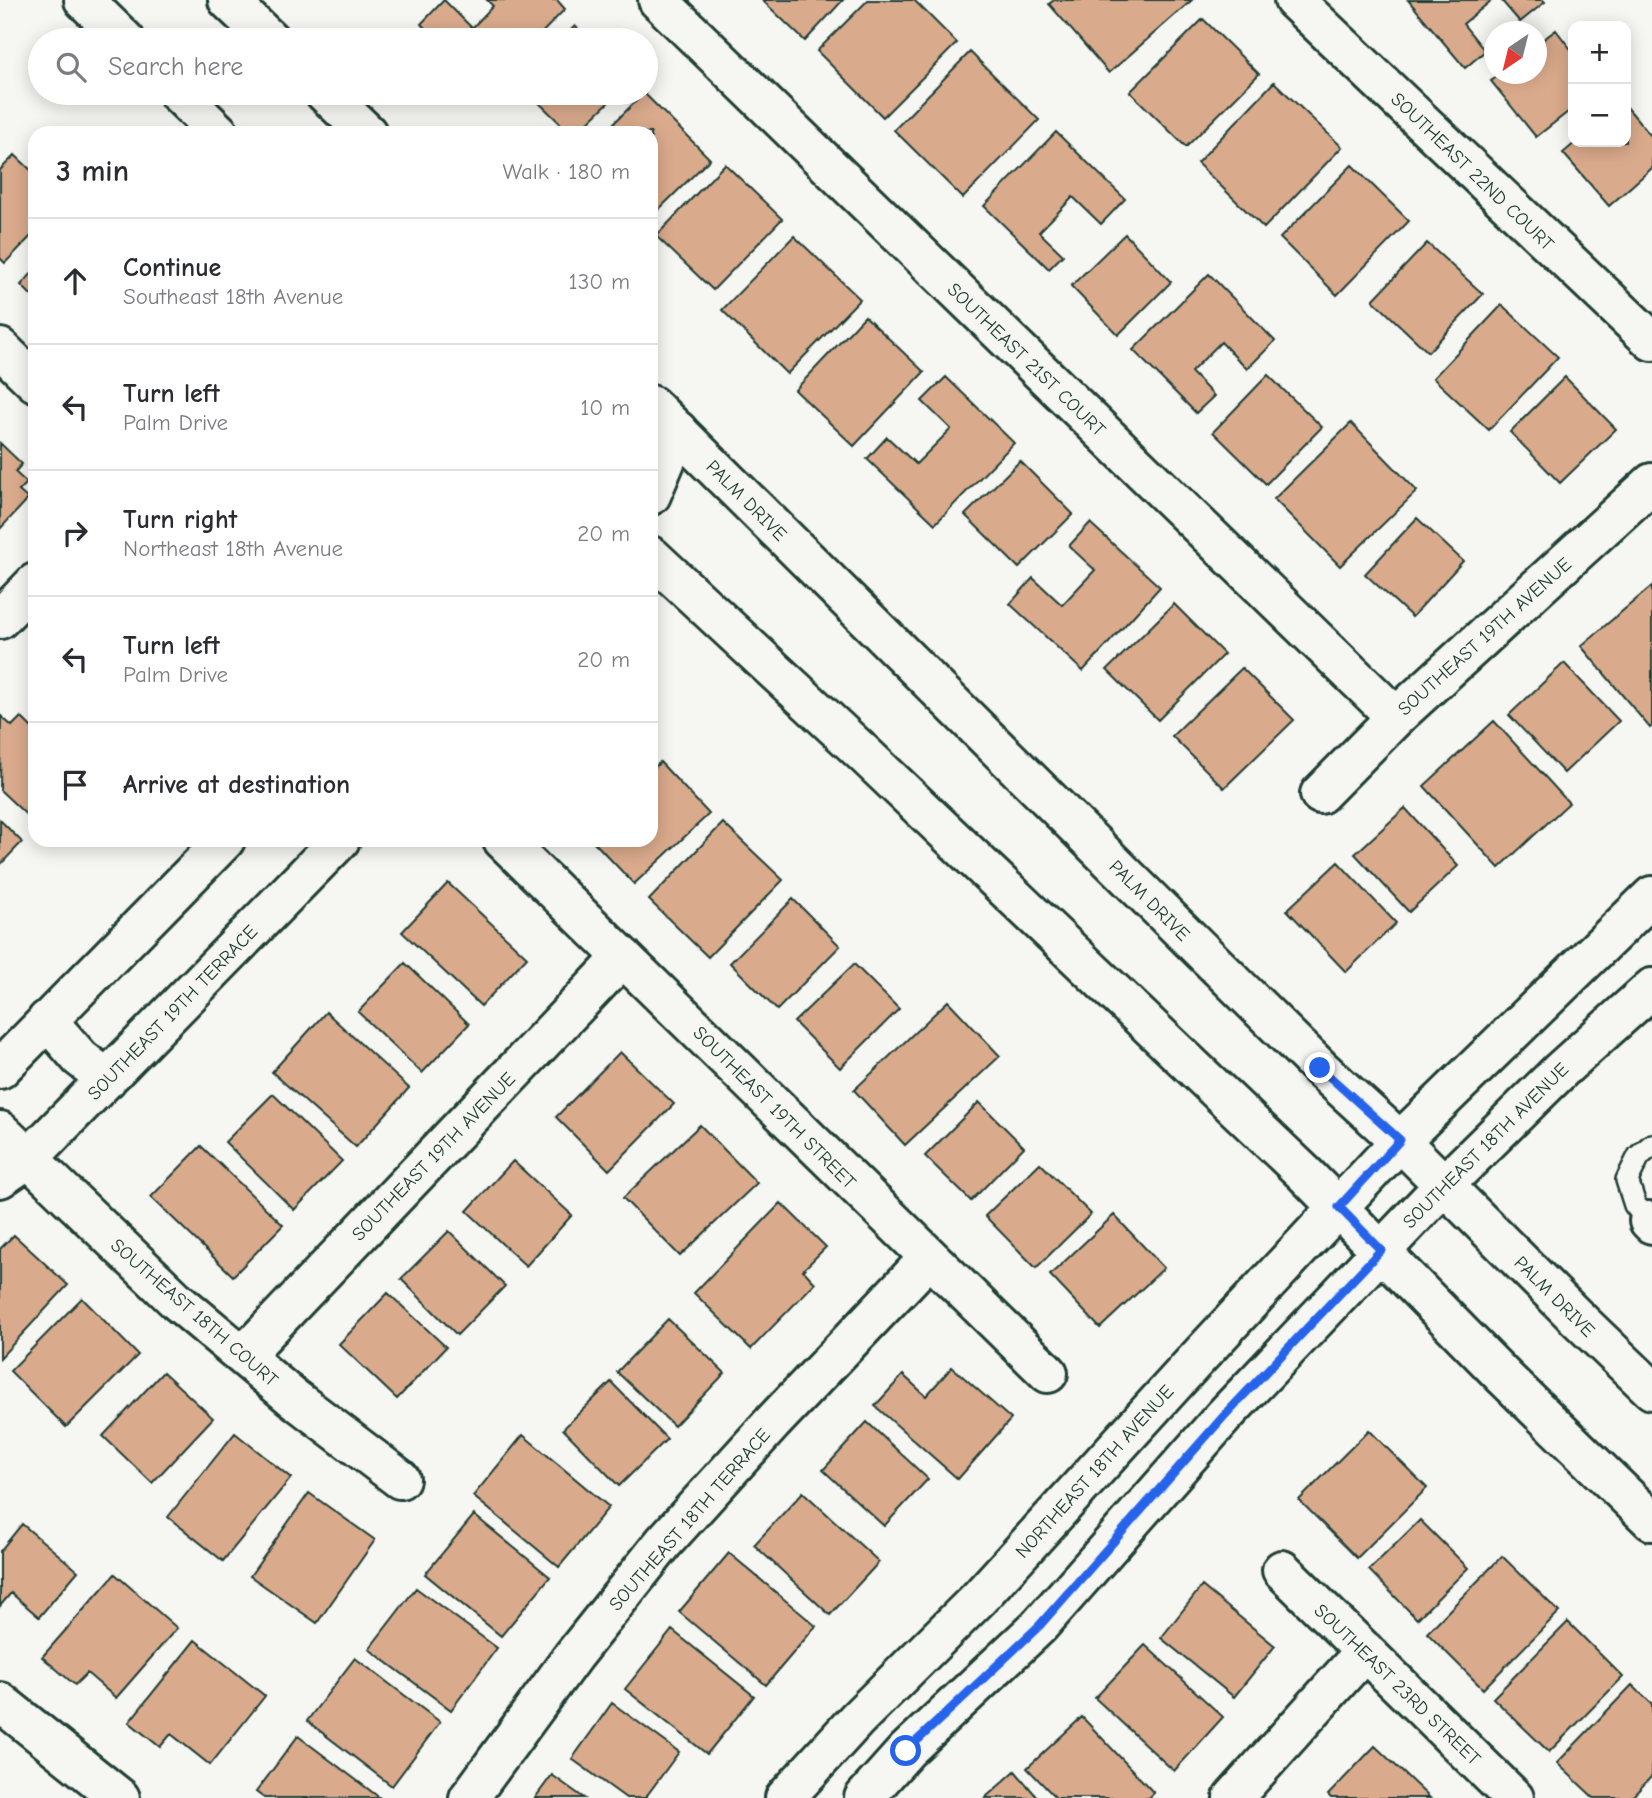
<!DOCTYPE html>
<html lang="en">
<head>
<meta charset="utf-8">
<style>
	body { margin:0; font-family:"Comic Neue",sans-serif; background:#f7f7f7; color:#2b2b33 }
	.controls { position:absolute; right:21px; top:21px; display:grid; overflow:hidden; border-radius:14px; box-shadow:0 4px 18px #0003 }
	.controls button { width:63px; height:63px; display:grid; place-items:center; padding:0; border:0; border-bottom:2px solid #e1e1e2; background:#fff; color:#2b2b33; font:35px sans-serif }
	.compass { position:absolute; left:1484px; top:21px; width:63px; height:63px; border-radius:50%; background:#fff; box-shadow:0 4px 18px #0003; rotate:215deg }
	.stop { position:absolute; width:21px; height:21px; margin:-16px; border:5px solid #2563eb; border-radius:50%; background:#fff }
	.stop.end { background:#2563eb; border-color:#fff; box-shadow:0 2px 7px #0008 }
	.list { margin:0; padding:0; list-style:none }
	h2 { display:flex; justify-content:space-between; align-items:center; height:91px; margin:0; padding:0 28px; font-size:30px }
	h2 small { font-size:23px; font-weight:400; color:#7c7c81 }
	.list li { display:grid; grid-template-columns:46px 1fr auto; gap:21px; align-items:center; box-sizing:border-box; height:126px; padding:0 28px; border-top:2px solid #e1e1e2 }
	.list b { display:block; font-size:26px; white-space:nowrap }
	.list p { margin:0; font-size:23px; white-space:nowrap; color:#7c7c81 }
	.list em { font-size:23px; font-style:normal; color:#7c7c81 }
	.icon { flex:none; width:38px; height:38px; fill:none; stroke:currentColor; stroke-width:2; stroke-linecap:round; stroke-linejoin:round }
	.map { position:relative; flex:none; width:1652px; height:1798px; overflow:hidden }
	.search { position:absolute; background:#fff; box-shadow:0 4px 18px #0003; left:28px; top:28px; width:630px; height:77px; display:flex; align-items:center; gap:18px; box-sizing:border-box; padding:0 24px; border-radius:38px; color:#7c7c81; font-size:26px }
	.panel { position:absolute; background:#fff; box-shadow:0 4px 18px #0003; left:28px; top:126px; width:630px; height:721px; border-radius:21px }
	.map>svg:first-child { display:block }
</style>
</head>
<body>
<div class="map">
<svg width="1652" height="1798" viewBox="0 0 1652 1798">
	<rect width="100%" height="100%" fill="#f6f6f2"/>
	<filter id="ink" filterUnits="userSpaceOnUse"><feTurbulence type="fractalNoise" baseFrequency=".0143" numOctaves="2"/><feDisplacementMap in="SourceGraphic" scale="14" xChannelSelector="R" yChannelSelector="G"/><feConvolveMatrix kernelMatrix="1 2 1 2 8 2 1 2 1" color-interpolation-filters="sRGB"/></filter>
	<g filter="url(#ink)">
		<path fill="#daaa8c" stroke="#1f3d34" stroke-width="2" d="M444 0 472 28 493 6 487 0H557L565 9 535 40H438L421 24Z
			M762 0H843L805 41Z
			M868 0H914L957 43 883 117 817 51Z
			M1054 0H1192L1109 73 1049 4Z
			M1408 0H1492L1463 24 1485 51 1465 68Z
			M1501 0H1543L1545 2 1520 22Z
			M1203 19 1259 74 1186 147 1130 92Z
			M575 26 590 40H561Z
			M1556 30 1573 52V108L1536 137 1491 81 1501 74H1536V45Z
			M970 52 1039 120 963 198 894 130Z
			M1274 82 1342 147 1264 228 1197 163Z
			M529 93H618L577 133H570Z
			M644 93 710 159 651 217V133H604Z
			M1626 106 1652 137V168L1609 206 1563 153 1576 142H1626Z
			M1056 132 1125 199 1101 224 1073 197 1039 232 1063 255 1049 269 984 206Z
			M15 155 35 174V232L5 263 0 258V170Z
			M725 164 782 219 713 290 656 236Z
			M1352 165 1409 221 1337 295 1280 238Z
			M1125 234 1171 282 1118 335 1071 286Z
			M794 236 860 299 787 374 722 310Z
			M1427 243 1483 294 1428 352 1373 300Z
			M35 270V299L21 285Z
			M1209 274 1275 341 1247 369 1221 342 1191 372 1214 396 1196 413 1133 350Z
			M1502 305 1558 357 1489 430 1433 378Z
			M865 316 924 372 854 446 795 390Z
			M1268 375 1322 427 1266 484 1213 432Z
			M946 377 1014 443 935 524 867 459 887 437 916 464 951 429 922 401Z
			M1565 377 1616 429 1560 483 1510 432Z
			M1351 423 1417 491 1340 566 1274 499Z
			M0 443 22 464 15 472 27 483 19 491 28 499 0 529Z
			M1020 461 1073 514 1019 568 965 515Z
			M1417 518 1463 561 1412 617 1365 574Z
			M1090 523 1160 587 1083 671 1010 604 1033 578 1062 605 1095 570 1069 546Z
			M1652 586V726L1650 728 1581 646Z
			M1174 604 1224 654 1158 720 1107 670Z
			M1564 663 1619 721 1564 773 1509 715Z
			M1242 668 1294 720 1224 788 1172 736Z
			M1 716 12 726 21 717 35 731V823L0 790Z
			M1494 721 1569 803 1499 868 1424 786Z
			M660 762 709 814 634 884 592 840H651V771Z
			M1405 808 1458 866 1409 912 1355 854Z
			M0 820 22 842 0 865Z
			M723 823 783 880 708 957 649 900Z
			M1338 862 1396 923 1346 972 1287 910Z
			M448 883 527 957 481 1006 402 932Z
			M793 899 840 946 777 1010 730 963Z
			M405 963 469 1024 422 1073 358 1012Z
			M854 964 899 1009 840 1068 794 1022Z
			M948 1001 1000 1056 905 1145 854 1090Z
			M326 1012 409 1088 356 1147 272 1072Z
			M620 1052 674 1104 609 1170 556 1117Z
			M273 1094 342 1161 294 1210 225 1142Z
			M979 1102 1024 1147 971 1201 925 1156Z
			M700 1125 757 1183 680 1256 623 1198Z
			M201 1146 283 1225 233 1276 151 1197Z
			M513 1161 572 1215 526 1266 467 1211Z
			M1040 1163 1091 1214 1036 1268 985 1216Z
			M781 1203 826 1247 803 1270 815 1283 751 1349 694 1293Z
			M1114 1215 1164 1268 1100 1328 1050 1275Z
			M449 1231 505 1286 457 1335 401 1279Z
			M14 1235 68 1285 0 1358V1249Z
			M388 1293 446 1347 397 1399 339 1344Z
			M82 1298 138 1355 66 1427 10 1371Z
			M668 1319 725 1373 674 1426 617 1372Z
			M952 1367 1011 1419 958 1479 875 1406 903 1375 926 1396Z
			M163 1372 213 1418 152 1483 103 1436Z
			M611 1382 667 1439 619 1486 563 1429Z
			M867 1422 928 1479 884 1526 823 1470Z
			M1369 1430 1427 1488 1357 1558 1299 1500Z
			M235 1433 291 1478 223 1561 168 1517Z
			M523 1435 609 1507 559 1567 473 1496Z
			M803 1492 879 1562 830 1615 754 1545Z
			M309 1493 375 1540 317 1623 250 1576Z
			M474 1515 550 1577 501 1636 425 1574Z
			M1420 1520 1468 1568 1417 1619 1369 1570Z
			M22 1524 78 1571 39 1617 11 1593 0 1606V1551Z
			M729 1553 816 1626 766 1685 679 1612Z
			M1502 1556 1559 1612 1483 1689 1427 1633Z
			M115 1574 177 1628 116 1698 87 1673 75 1685 42 1657Z
			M1202 1586 1275 1646 1234 1697 1161 1638Z
			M416 1588 497 1648 451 1710 369 1649Z
			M1568 1622 1623 1677 1549 1752 1493 1698Z
			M672 1630 754 1696 707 1754 625 1689Z
			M195 1640 265 1696 210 1765 171 1734 160 1747 129 1722Z
			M1145 1645 1223 1717 1174 1771 1095 1698Z
			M355 1658 440 1722 392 1786 307 1721Z
			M1632 1685 1652 1704V1776L1631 1798H1594L1557 1763Z
			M612 1703 679 1752 645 1798H626L572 1759Z
			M1082 1717 1154 1793 1149 1798H1056L1027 1768Z
			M298 1736 380 1798H264L256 1792Z
			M1375 1746 1430 1798H1331L1328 1795Z
			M1015 1771 1038 1798H985Z
			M552 1775 584 1798H535Z"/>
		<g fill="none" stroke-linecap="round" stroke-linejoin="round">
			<g stroke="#1f3d34" stroke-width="26">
				<path id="service" d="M1649 1221 1635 1205 1627 1180 1639 1156 1652 1145"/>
			</g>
			<g stroke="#1f3d34" stroke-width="44">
				<path id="minor" d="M658 0 1396 717
					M1294 0 1652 341
					M0 348 35 382
					M651 495 678 431
					M0 619 35 583
					M1320 794 1396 717 1652 483
					M503 840 1048 1373
					M47 1020 80 1058 107 1079
					M0 1069 225 840
					M0 1131 176 1300 292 1397 400 1479
					M1400 1141 1652 896
					M0 1178 28 1159 340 840
					M1444 1185 1561 1070 1652 988
					M1649 1221 1652 1224
					M243 1356 623 957
					M1282 1570 1514 1798
					M0 1702 120 1798
					M469 1798 573 1656 664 1542 773 1422 929 1258
					M1233 1798 1365 1651"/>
			</g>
			<g stroke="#1f3d34" stroke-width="44">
				<path id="tertiary" d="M785 1798 857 1719 979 1598 1194 1362 1400 1141
					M864 1798 906 1751 1039 1626 1224 1416 1444 1185"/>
			</g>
			<g stroke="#1f3d34" stroke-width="44">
				<path id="secondary" d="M84 0 125 40
					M228 0 270 40
					M178 93 219 133
					M325 93 367 133
					M651 405 1320 1068 1400 1141 1575 1316 1652 1390
					M651 556 863 753 1305 1174 1504 1377 1652 1521"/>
			</g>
			<use href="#service" stroke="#f6f6f2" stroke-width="21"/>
			<use href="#minor" stroke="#f6f6f2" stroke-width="38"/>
			<use href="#tertiary" stroke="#f6f6f2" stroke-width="38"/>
			<use href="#secondary" stroke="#f6f6f2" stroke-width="38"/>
		</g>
	</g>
	<g fill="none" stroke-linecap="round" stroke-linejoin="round" filter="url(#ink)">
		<path stroke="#2563eb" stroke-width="9" d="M906 1751 1039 1626 1224 1416 1381 1250 1339 1207 1400 1140 1320 1068"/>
	</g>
	<g text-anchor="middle" stroke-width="5" stroke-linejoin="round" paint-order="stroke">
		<g font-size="19" fill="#1f3d34" stroke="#f6f6f2">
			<text transform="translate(1473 171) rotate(44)" y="7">SOUTHEAST 22ND COURT</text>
			<text transform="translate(1027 359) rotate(44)" y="7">SOUTHEAST 21ST COURT</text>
			<text transform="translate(747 500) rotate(45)" y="7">PALM DRIVE</text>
			<text transform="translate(1484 636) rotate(-42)" y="7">SOUTHEAST 19TH AVENUE</text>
			<text transform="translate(1150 900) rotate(45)" y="7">PALM DRIVE</text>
			<text transform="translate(172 1012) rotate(-46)" y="7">SOUTHEAST 19TH TERRACE</text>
			<text transform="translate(775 1107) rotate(45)" y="7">SOUTHEAST 19TH STREET</text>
			<text transform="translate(1485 1145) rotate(-45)" y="7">SOUTHEAST 18TH AVENUE</text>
			<text transform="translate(433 1156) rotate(-46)" y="7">SOUTHEAST 19TH AVENUE</text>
			<text transform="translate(1555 1296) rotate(45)" y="7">PALM DRIVE</text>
			<text transform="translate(195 1312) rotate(41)" y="7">SOUTHEAST 18TH COURT</text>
			<text transform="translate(1094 1471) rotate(-48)" y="7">NORTHEAST 18TH AVENUE</text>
			<text transform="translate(689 1519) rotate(-49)" y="7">SOUTHEAST 18TH TERRACE</text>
			<text transform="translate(1398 1684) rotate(44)" y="7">SOUTHEAST 23RD STREET</text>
		</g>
	</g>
</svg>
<div class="controls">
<button>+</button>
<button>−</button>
</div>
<svg class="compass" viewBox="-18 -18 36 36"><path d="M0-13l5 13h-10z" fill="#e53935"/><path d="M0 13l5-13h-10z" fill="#7c7c81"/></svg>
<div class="stop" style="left:906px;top:1751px"></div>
<div class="stop end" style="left:1320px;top:1068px"></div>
<div class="search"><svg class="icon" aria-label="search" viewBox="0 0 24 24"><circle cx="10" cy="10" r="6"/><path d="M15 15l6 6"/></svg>Search here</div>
<section class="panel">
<h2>3 min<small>Walk · 180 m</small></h2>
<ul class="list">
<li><svg class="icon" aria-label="ahead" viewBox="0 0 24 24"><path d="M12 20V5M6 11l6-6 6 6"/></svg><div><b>Continue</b><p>Southeast 18th Avenue</p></div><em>130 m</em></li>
<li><svg class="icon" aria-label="left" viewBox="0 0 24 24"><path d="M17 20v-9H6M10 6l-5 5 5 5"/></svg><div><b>Turn left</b><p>Palm Drive</p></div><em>10 m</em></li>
<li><svg class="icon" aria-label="right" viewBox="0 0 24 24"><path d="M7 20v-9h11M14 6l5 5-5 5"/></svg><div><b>Turn right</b><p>Northeast 18th Avenue</p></div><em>20 m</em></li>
<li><svg class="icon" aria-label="left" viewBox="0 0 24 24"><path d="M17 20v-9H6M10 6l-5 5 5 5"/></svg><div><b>Turn left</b><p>Palm Drive</p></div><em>20 m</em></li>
<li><svg class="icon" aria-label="arrive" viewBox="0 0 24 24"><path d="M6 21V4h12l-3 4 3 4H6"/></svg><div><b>Arrive at destination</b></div></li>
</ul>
</section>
</div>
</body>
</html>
